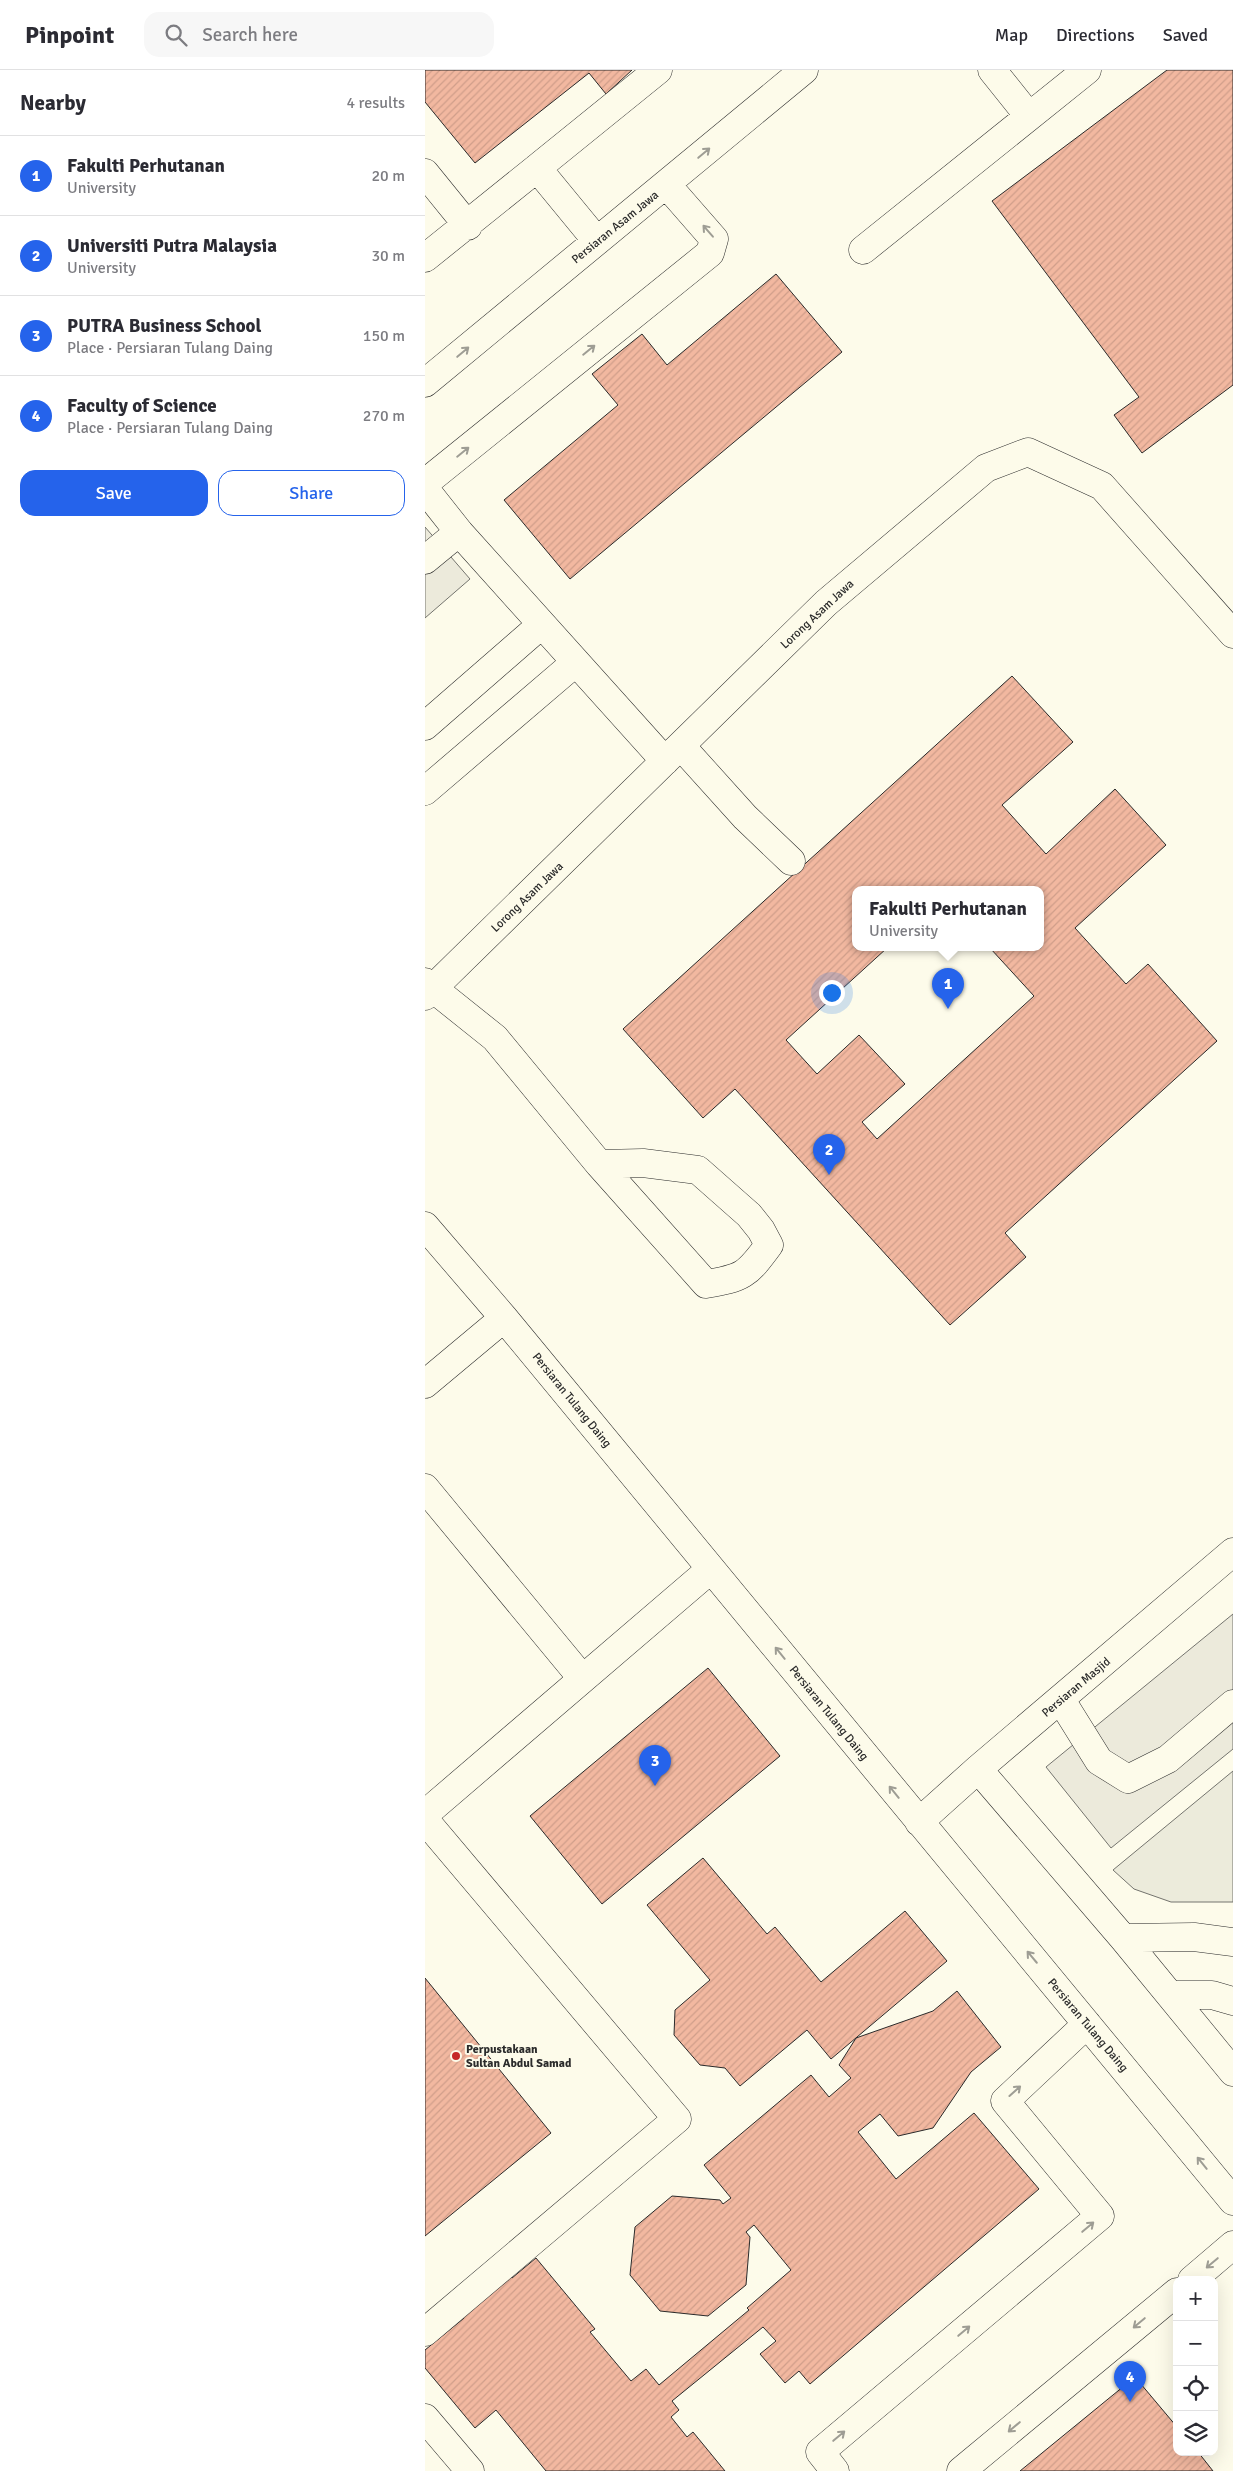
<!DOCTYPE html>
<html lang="en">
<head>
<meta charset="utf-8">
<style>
	body { margin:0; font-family:Signika,sans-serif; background:#f7f7f7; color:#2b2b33 }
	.controls { position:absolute; right:15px; bottom:15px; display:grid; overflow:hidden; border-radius:10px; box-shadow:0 5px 20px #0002 }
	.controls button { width:45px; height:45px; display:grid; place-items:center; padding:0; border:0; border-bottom:1px solid #e1e1e2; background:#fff; color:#2b2b33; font:25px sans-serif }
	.you { position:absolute; left:406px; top:922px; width:18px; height:18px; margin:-12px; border:4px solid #fff; border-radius:50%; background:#1a73e8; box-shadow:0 0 0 8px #1a73e833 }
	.badge { display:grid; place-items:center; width:32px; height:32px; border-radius:50%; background:#2563eb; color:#fff; font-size:16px; font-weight:700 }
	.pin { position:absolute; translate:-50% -41px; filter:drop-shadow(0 1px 2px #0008) }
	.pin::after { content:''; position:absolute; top:26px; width:18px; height:15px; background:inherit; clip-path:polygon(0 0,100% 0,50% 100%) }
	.popup { position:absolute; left:427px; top:816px; width:192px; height:65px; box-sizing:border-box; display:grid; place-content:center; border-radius:10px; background:#fff; filter:drop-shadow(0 1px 4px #0005); font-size:16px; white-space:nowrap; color:#7c7c81 }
	.popup b { font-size:19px; color:#2b2b33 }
	.popup::after { content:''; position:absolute; left:50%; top:100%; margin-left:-10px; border:10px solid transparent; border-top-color:#fff }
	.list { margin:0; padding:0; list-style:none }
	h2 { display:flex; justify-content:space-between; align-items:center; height:65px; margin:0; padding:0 20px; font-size:21px }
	h2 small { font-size:16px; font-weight:400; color:#7c7c81 }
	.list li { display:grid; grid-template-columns:32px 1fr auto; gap:15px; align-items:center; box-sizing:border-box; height:80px; padding:0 20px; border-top:1px solid #e1e1e2 }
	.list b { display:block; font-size:19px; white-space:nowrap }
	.list p { margin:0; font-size:16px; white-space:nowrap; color:#7c7c81 }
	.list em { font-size:16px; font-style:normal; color:#7c7c81 }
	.actions { display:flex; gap:10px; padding:15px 20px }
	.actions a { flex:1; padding:11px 0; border:1px solid #2563eb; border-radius:15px; text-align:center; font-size:18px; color:#2563eb }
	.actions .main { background:#2563eb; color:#fff }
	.icon { flex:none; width:28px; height:28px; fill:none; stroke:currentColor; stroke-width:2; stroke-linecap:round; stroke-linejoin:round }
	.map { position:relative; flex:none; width:808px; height:2401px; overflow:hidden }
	header { display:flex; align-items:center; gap:30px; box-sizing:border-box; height:70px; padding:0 25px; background:#fff; border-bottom:1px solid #e1e1e2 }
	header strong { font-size:24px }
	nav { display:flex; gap:28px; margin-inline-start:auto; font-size:18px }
	.search { width:350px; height:45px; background:#f7f7f7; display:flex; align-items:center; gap:12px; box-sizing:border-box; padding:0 18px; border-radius:15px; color:#7c7c81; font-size:19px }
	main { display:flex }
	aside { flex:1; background:#fff }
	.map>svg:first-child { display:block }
</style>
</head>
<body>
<header>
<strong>Pinpoint</strong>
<div class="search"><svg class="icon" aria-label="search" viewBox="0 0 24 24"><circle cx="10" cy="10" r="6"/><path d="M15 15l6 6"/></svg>Search here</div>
<nav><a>Map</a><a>Directions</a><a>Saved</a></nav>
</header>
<main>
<aside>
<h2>Nearby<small>4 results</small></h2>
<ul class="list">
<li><span class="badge">1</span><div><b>Fakulti Perhutanan</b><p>University</p></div><em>20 m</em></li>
<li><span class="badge">2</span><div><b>Universiti Putra Malaysia</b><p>University</p></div><em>30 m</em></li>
<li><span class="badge">3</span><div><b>PUTRA Business School</b><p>Place · Persiaran Tulang Daing</p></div><em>150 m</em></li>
<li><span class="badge">4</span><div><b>Faculty of Science</b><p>Place · Persiaran Tulang Daing</p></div><em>270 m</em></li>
</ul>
<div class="actions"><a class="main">Save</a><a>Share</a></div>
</aside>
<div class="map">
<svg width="808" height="2401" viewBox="0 0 808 2401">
	<defs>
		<pattern id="building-hatch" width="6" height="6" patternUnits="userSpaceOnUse" patternTransform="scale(1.25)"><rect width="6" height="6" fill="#f2b8a0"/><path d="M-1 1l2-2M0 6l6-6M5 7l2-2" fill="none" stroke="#d09e8a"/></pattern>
	</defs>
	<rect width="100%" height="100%" fill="#fdfbea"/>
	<path fill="#ecebdb" stroke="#74746e" d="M808 1701V1832H746L709 1819 688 1800Z"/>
	<path fill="#eceadb" stroke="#74746e" d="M0 457 45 509 0 548Z
		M808 1544V1679L686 1778 621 1697Z"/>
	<path fill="url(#building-hatch)" stroke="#2b2b2b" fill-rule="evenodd" d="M0 0H207L181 24 164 3 50 93 0 32Z
		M742 0H808V315L717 383 689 345 714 327 567 131Z
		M351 204 417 282 145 509 79 430 193 335 167 304 217 264 242 295Z
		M587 606 648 672 577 735 621 784 690 719 741 775 650 858 701 914 723 894 792 971 580 1163 601 1187 525 1255 310 1019 278 1048 198 959ZM430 820H616V878H565L609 926 452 1069 437 1052 480 1014 434 965 392 1004 361 970 462 878H430Z
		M283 1598 355 1686 177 1834 105 1746Z
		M278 1788 342 1864 350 1857 396 1912 480 1841 522 1891 406 1989 382 1960 315 2016 300 1998 275 1995 249 1965 250 1940 285 1910 222 1835Z
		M0 1908 126 2063 0 2166Z
		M532 1921 576 1977 546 2002 508 2058 473 2066 455 2044 433 2062 471 2109 549 2043 614 2119 385 2314 374 2301 360 2313 335 2284 351 2271 338 2257 247 2331 254 2340 246 2347 262 2367 268 2362 300 2401H121L71 2340 50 2358 0 2298V2280L39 2248 29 2235 77 2196 87 2208 111 2188 170 2259 165 2262 206 2311 221 2299 234 2315 324 2240 322 2238 366 2200 329 2155 321 2162 325 2167 321 2215 283 2246 235 2241 205 2205 210 2157 247 2126 295 2130 298 2134 306 2128 279 2095 386 2005 404 2027 426 2008 414 1995 431 1968 508 1941Z
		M710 2307 752 2357V2382H773L788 2401H595Z"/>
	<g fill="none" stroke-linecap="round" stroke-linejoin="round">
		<g stroke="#2b2b2b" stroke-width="29">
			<path id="minor" d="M567 0 603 45
				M0 103 43 156
				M172 171 112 98 233 0
				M438 180 662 0
				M0 188 112 98
				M0 313 379 0
				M0 413 285 183 289 169 241 114
				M0 419 34 462 0 490
				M34 462 240 691
				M0 656 116 555
				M256 676 320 747 366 791
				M0 721 151 592
				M0 912 70 968 174 1094 218 1093 273 1100 324 1145 336 1160 344 1175C322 1205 318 1208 281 1214L174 1094
				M0 926 401 533 561 398 603 382 677 416 808 564
				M0 1156 79 1248 808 2131
				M0 1314 79 1248
				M0 1418 157 1608
				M636 1630 674 1691 703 1709 743 1689 808 1634
				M553 1699 698 1868 808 2002
				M0 1744 286 1499
				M0 1750 252 2049 0 2262
				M494 1752 553 1699 808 1482
				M698 1868 769 1867 808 1872
				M745 1925H787L808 1931
				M767 2210 808 2175
				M0 2348 45 2401
				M410 2401 395 2382 675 2146 580 2031 662 1954
				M536 2401 752 2222"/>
		</g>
		<use href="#minor" stroke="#fdfbea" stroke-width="28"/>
	</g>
	<defs><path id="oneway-shaft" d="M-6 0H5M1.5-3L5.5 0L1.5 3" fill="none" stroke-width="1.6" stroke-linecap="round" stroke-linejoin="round" transform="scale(1.25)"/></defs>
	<g stroke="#9e9d94">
		<use href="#oneway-shaft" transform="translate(279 83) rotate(-40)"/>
		<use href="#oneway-shaft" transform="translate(283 161) rotate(-131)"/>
		<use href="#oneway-shaft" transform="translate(164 280) rotate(-39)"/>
		<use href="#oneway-shaft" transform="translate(38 282) rotate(-40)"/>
		<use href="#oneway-shaft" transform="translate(38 382) rotate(-39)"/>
		<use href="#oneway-shaft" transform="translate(355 1583) rotate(-129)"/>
		<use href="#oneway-shaft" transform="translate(469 1722) rotate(-129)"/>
		<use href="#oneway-shaft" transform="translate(607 1887) rotate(-130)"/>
		<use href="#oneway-shaft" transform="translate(590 2021) rotate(-42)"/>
		<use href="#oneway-shaft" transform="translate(777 2093) rotate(-129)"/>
		<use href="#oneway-shaft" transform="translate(663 2157) rotate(-40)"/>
		<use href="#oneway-shaft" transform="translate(787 2193) rotate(140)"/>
		<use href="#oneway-shaft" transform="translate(714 2253) rotate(140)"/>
		<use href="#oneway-shaft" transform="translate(539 2261) rotate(-40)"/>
		<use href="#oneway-shaft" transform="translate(589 2357) rotate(140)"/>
		<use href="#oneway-shaft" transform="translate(414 2366) rotate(-40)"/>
	</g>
	<circle fill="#c62828" stroke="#fdfbea" stroke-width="2" cx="31" cy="1986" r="5"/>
	<g text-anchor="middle" stroke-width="4" stroke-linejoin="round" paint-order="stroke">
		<g font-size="12" fill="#2b2b2b" stroke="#fdfbea">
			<text transform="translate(190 157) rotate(-39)" y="4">Persiaran Asam Jawa</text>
			<text transform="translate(392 544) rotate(-43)" y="4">Lorong Asam Jawa</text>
			<text transform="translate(102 827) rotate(-44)" y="4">Lorong Asam Jawa</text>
			<text transform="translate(147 1330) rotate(51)" y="4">Persiaran Tulang Daing</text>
			<text transform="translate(651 1617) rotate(-40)" y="4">Persiaran Masjid</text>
			<text transform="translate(404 1643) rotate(51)" y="4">Persiaran Tulang Daing</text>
			<text transform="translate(663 1955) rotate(50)" y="4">Persiaran Tulang Daing</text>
		</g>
		<g font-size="12" font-weight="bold" fill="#2b2b2b" stroke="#fdfbea" text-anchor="start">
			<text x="41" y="1983">Perpustakaan<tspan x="41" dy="14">Sultan Abdul Samad</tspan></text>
		</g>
	</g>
</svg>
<div class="controls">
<button>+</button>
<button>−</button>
<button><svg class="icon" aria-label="locate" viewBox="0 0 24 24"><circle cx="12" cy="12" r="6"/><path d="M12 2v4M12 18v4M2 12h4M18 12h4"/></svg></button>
<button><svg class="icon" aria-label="layers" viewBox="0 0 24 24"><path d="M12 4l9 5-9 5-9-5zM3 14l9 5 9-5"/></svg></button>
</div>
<div class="you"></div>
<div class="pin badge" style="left:523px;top:939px">1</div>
<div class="popup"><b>Fakulti Perhutanan</b>University</div>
<div class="pin badge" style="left:404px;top:1105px">2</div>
<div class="pin badge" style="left:230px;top:1716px">3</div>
<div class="pin badge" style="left:705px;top:2332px">4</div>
</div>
</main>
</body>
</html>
